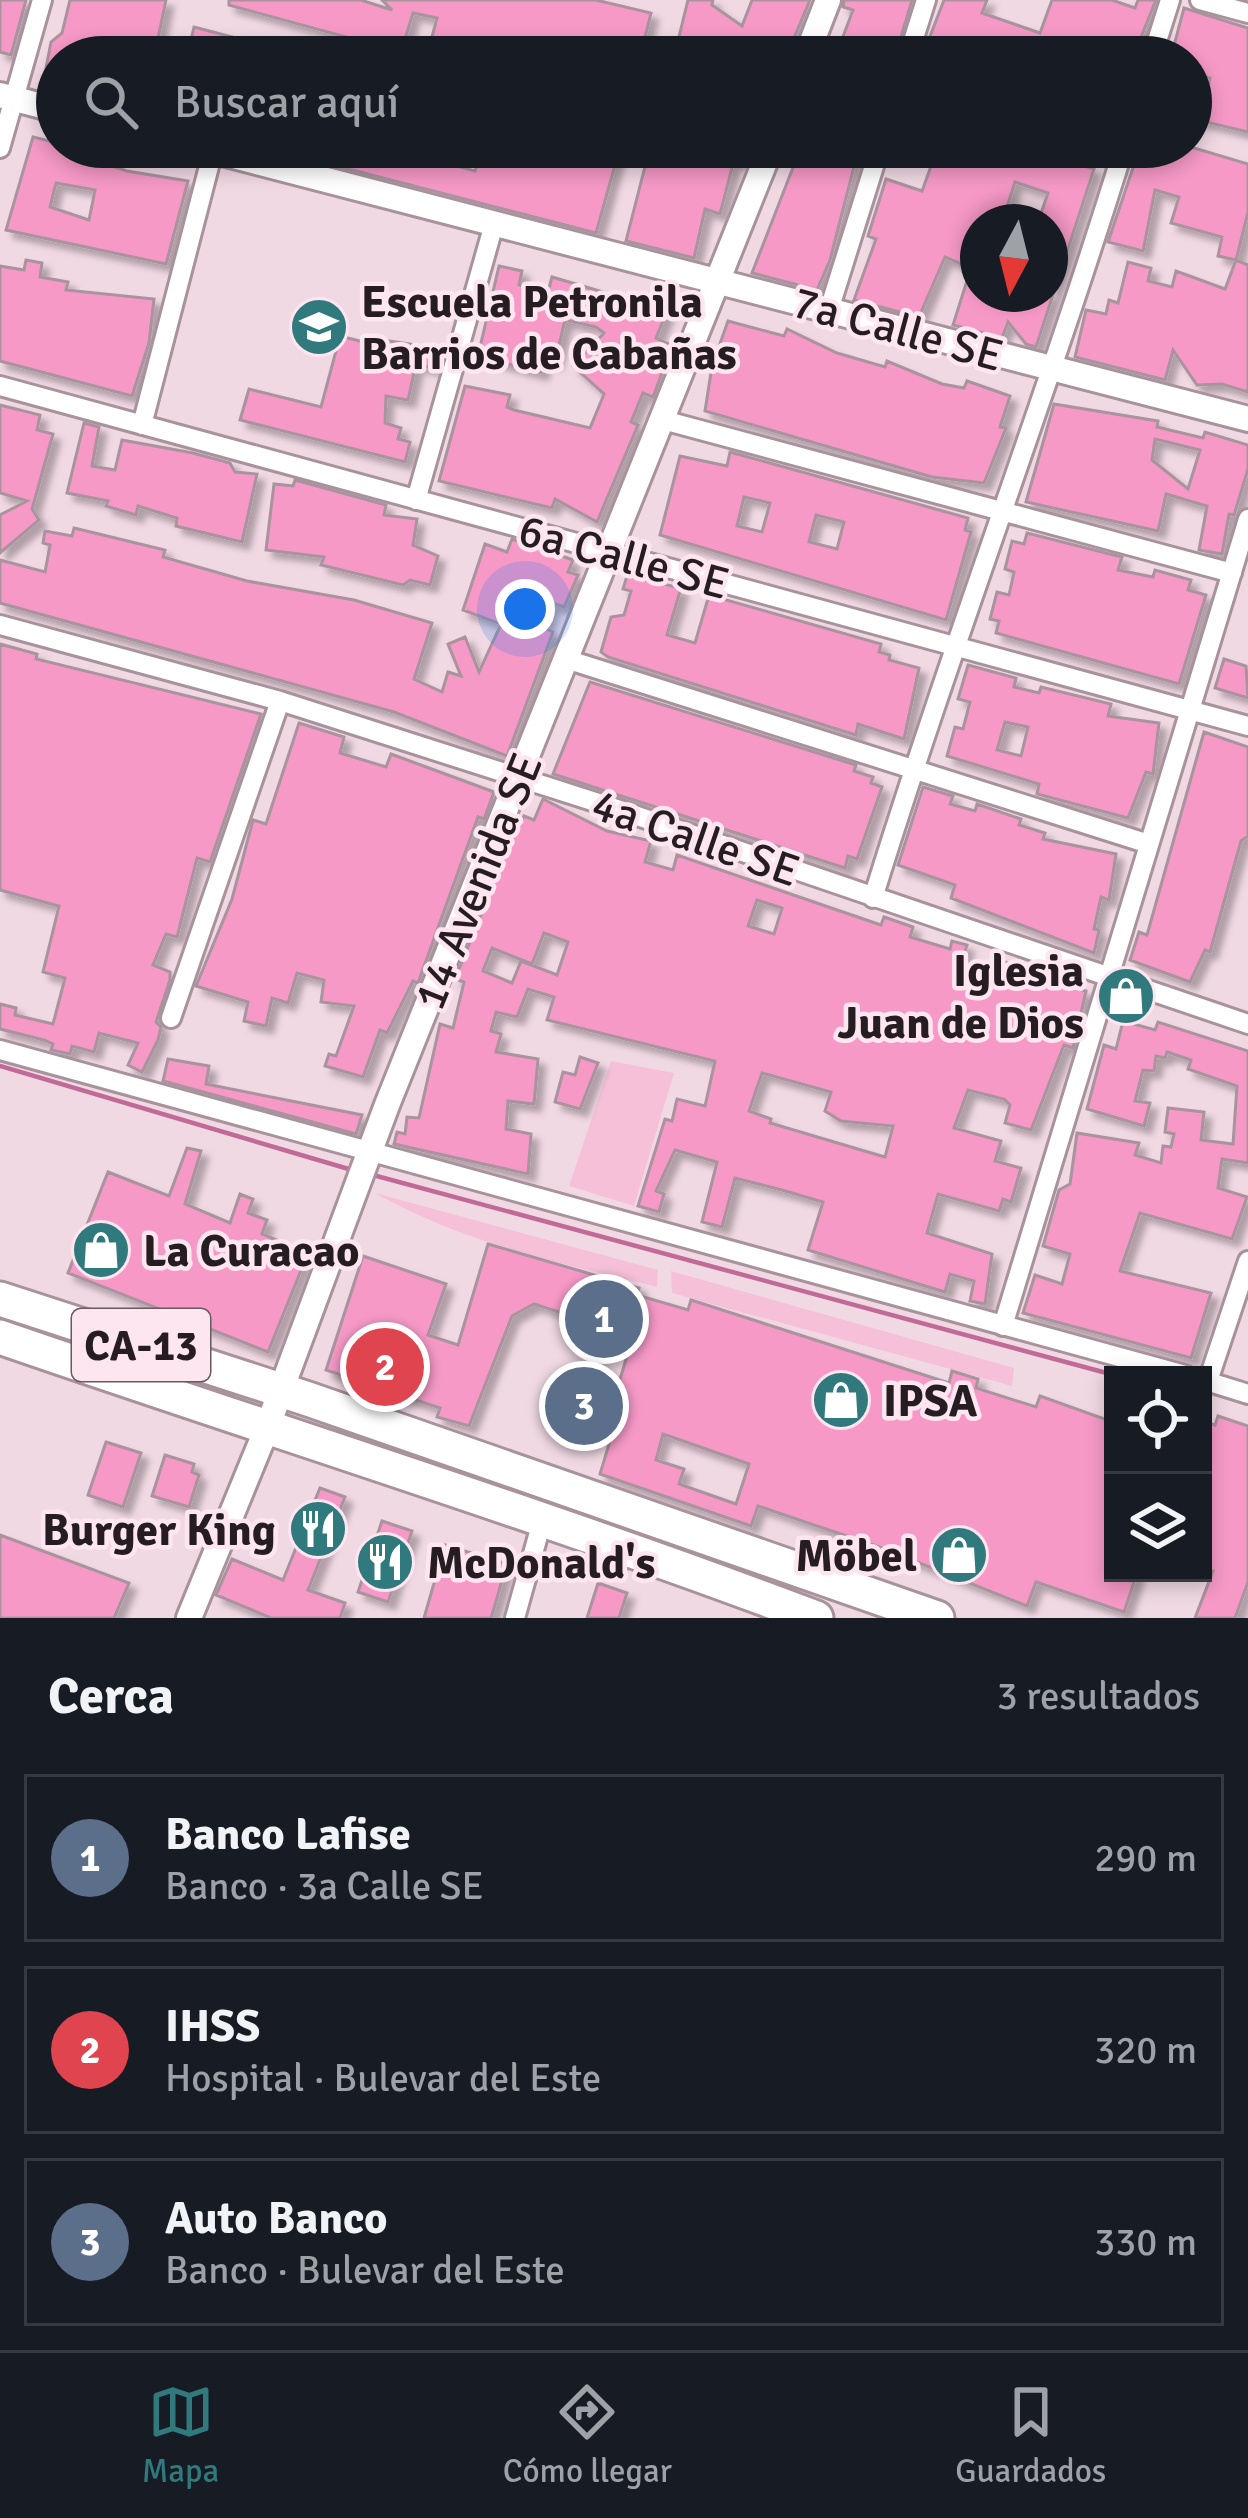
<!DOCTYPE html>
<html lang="es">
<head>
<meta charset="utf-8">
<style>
	body { margin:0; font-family:Signika,sans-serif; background:#20242c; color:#f1f3f6 }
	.controls { position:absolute; right:36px; bottom:36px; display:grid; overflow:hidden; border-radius:0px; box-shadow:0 6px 18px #0003 }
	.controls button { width:108px; height:108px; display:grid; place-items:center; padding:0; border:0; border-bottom:3px solid #363941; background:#171b24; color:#f1f3f6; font:60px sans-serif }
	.compass { position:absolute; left:960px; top:204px; width:108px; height:108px; border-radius:50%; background:#171b24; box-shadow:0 6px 18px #0003; rotate:187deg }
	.you { position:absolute; left:525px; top:609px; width:42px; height:42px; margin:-30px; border:9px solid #fff; border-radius:50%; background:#1a73e8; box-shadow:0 0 0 18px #1a73e833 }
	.badge { display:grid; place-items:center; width:78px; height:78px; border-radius:50%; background:#30797c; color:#fff; font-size:39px; font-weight:700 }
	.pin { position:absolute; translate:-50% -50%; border:6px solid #fff; box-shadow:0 3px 12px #0006 }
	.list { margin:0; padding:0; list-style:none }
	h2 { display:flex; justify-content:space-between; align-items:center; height:156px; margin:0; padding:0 48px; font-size:51px }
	h2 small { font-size:39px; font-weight:400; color:#9ea1a6 }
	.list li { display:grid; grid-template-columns:78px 1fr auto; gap:36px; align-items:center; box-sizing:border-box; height:168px; margin:0 24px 24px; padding:0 24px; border:3px solid #363941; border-radius:0px }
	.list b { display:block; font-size:45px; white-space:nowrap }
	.list p { margin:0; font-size:39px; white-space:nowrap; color:#9ea1a6 }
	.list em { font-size:39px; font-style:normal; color:#9ea1a6 }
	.icon { flex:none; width:66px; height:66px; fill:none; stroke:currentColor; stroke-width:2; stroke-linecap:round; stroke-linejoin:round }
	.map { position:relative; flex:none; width:1248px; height:1618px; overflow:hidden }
	.search { position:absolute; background:#171b24; box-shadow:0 6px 18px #0003; left:36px; right:36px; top:36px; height:132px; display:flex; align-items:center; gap:30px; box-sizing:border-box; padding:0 42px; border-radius:66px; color:#9ea1a6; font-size:45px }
	.sheet { height:732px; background:#171b24 }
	nav { display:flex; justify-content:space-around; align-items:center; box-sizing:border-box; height:168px; border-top:3px solid #363941; background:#171b24; font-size:33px; color:#9ea1a6 }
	nav a { display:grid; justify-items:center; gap:6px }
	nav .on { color:#30797c }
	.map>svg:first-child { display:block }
</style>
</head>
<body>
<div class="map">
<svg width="1248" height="1618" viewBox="0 0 1248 1618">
	<defs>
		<filter id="shadow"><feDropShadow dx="7" dy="7" stdDeviation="3" flood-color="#0004"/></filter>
	</defs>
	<rect width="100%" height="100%" fill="#f1d9e4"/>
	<path fill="#f6c0d9" d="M611 1061 674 1073 634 1206 569 1186Z
		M375 1193 658 1270 657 1287C560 1263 463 1243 375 1193Z
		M671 1271 1014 1368 1012 1386 672 1293Z"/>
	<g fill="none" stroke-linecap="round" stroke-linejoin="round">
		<path stroke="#c26a97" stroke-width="4.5" d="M0 1066 352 1170
			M373 1175 1114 1375"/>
	</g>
	<path fill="#f699c7" stroke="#a9939d" stroke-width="3" fill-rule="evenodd" filter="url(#shadow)" d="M0 0H26L11 55 0 52Z
		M70 0H166L154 57H57V93L42 89 51 42 62 33Z
		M229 0H361L392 10 382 0H596L651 13 640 57H446L428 52 437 18 413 13 401 52 229 5Z
		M688 0H713L712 5 742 26 752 0H810L786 57H674Z
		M844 0H912L895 57H856L838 50 853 10 843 7Z
		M944 0H987L982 13 1040 33 1052 0H1112L1135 8 1138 0H1156L1133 57H922Z
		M1184 8 1248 28V132L1198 120 1210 78 1191 73V57H1171Z
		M194 27 290 52V57H187Z
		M33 137 104 154 102 163 127 171 188 181 166 264 6 230ZM56 183 95 190 89 220 50 207Z
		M296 147H453L449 164 475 171 483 147H620L596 233 294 155Z
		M650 147H746L740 163 734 160 720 214 705 209 694 258 626 241Z
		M801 147H859L830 260 817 290 752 273Z
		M938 147H1055L1053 152 1069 161 1094 169 1036 347 1026 344 1008 322 1002 338 953 325 971 268 945 257 919 317 854 300 876 239 868 236 886 179 922 191ZM1015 182 1048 193 1038 222H1050V294H978V222H1002Z
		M1140 147H1191L1248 164V212L1236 260 1218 256 1222 237 1171 223 1179 197 1155 190 1143 251 1108 242Z
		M26 260 42 263 40 277 68 282 66 290 154 299 149 343 132 396 0 361V266L24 270Z
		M1236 260 1248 265V392L1222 384 1197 385 1173 350 1165 380 1075 357 1086 310 1106 314 1109 300 1118 303 1128 262 1151 268 1148 281 1172 287 1176 271 1225 289Z
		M499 266 522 271 519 285 548 292 552 277 667 311 656 338 671 345 662 373 653 397 643 393 631 422 638 425 597 522 555 499 552 508 439 481 465 386 510 395 507 407 514 410 590 428 604 394 573 366 604 333 596 327 565 320 555 362 544 359 541 373 478 356Z
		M728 321 784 336 787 329 837 353 885 367 887 361 942 384 964 388 967 381 1010 396 1000 427 1006 428 984 483 932 477 705 411 712 366Z
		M340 336 387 348 389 341 443 349 438 369 416 364 408 400 386 396 385 423 401 428 398 439 410 442 405 462 240 420 249 389 321 407Z
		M1054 404 1158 421 1157 427 1203 438 1205 432 1248 445V469L1234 515 1229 514 1222 554 1199 550 1207 506 1166 494 1158 531 1026 502ZM1155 439 1200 450 1188 489 1152 460Z
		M0 405 40 415 37 430 53 434 32 509 39 520 0 553V515L27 501 0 493Z
		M84 423 99 427 92 466 115 470 122 440 193 453 230 463 235 472 257 474 242 542 176 526 177 518 138 506 136 515 106 506 108 501 67 493Z
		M730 452 968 518 965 530 971 532 946 620 660 535 680 456 727 466ZM744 497 770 503 762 532 737 526ZM816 515 844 522 837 549 809 542Z
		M295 480 386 505 384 515 417 519 413 545 438 556 430 585 410 580 403 585 321 565 324 557 266 550 274 484 293 486Z
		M74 528 165 550 163 557 247 581 354 600 432 623 414 679 442 692 448 672 461 676 448 644 465 637 479 672 501 624 463 610 485 544 507 552 512 539 531 545 573 560 568 572 578 575 564 607 553 603 544 628 553 632 507 756 394 712 0 603V560L45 572 50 545 43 543 45 531 72 536Z
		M1027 533 1122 557 1118 570 1153 577 1155 570 1191 580 1188 590 1206 595 1179 684 996 633 999 621 990 619 997 592 1009 595 1014 572 1005 569 1012 541 1024 544Z
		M627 576 681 588 667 635 695 643 709 595 881 644 879 652 890 655 889 660 919 668 904 739 858 724 856 735 843 731 608 657 601 652 611 617 624 615 631 591 623 589Z
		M0 644 37 654 36 659 261 714 210 862 197 858 177 937 166 934 153 965 170 972V980L156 1022 161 1027 158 1040 142 1072 128 1065 138 1043 99 1033 94 1052 72 1046 70 1054 51 1050 53 1044 44 1040 0 1029V1004L16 1008 15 1015 53 1024 65 978 43 972 59 906 0 890Z
		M1224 659 1246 666 1248 698 1215 688Z
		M968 665 1016 678 1014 687 1039 693 1041 687 1111 704 1108 716 1159 723 1153 774 1146 772 1128 818 1037 794 1039 784 947 756 955 727 963 729 970 702 958 699ZM1005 722 1028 727 1021 756 997 750Z
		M590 682 856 765 854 771 873 777 871 783 882 787 857 859 848 856 845 868 553 774Z
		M299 723 344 737 340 753 386 767 391 754 494 792 484 819 478 817 418 983 413 981 387 1033 380 1030 363 1077 325 1066 329 1054 336 1056 354 1006 321 1002 324 980 297 973 288 1003 272 998 266 1026 244 1021 248 1002 196 986 232 899 253 820 266 824Z
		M1204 732 1248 747V836L1241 841 1210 952 1205 950 1190 982 1130 960 1139 932 1147 935Z
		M923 787 953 796 950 804 975 811 977 804 1021 819 1019 825 1045 833 1043 839 1116 854 1109 900 1101 897 1094 929 1099 930 1094 953 951 898 955 885 898 865Z
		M543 799 607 831 651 841 645 862 673 870 677 855 881 925 884 917 913 927 910 937 950 949 952 941 967 945 960 966 992 975 997 959 1011 964 1010 968 1086 991 1073 1048 1064 1045 1031 1130 1005 1123 1010 1105 1004 1099 968 1090 954 1128 1001 1141 995 1161 1021 1168 1011 1202 1003 1199 999 1211 938 1194 927 1233 992 1254 985 1304 970 1301 974 1281 950 1274 945 1292 808 1250 823 1202 782 1190 735 1178 722 1227 702 1222 717 1162 675 1150 656 1191 664 1194 659 1212 638 1206 665 1119 672 1121 677 1099 705 1106 715 1061 547 1020 554 997 528 989 517 1017 496 1012 491 1031 501 1034 496 1052 538 1059 534 1104 508 1101 506 1129 531 1134 528 1174 394 1144 397 1132 405 1134 407 1117 419 1118 440 1024 453 1028 464 982 455 979 509 845 524 816 534 820ZM757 900 782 908 774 934 748 926ZM544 933 568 942 557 975 521 961 512 983 483 971 492 948 532 964ZM762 1073 831 1092 825 1111 841 1121 893 1126 885 1157 770 1123 771 1119 749 1111Z
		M1123 1021 1155 1030 1158 1022 1248 1051V1163L1222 1159 1218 1188 1247 1197 1232 1239 1140 1213 1120 1271 1211 1293 1191 1358 1023 1313 1035 1275 1062 1284 1070 1254 1043 1246 1059 1190 1070 1184 1077 1133 1139 1143 1135 1155 1161 1163 1163 1146 1171 1147 1174 1134 1165 1132 1168 1108 1204 1112 1201 1140 1233 1144 1237 1086 1188 1069 1191 1060 1167 1052 1165 1058 1156 1056 1154 1071 1143 1070 1135 1101 1150 1103 1144 1126 1087 1109 1104 1045 1116 1049Z
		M580 1057 598 1063 580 1109 555 1102 563 1072 575 1075Z
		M168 1059 209 1066 206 1084 362 1115 356 1134 163 1081Z
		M187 1148 201 1151 185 1204 230 1223 240 1194 253 1199 248 1213 267 1220 262 1234 308 1253 268 1352 68 1273 108 1172 169 1196Z
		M488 1244 639 1288 637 1295 688 1310 691 1300 949 1383 952 1371 978 1379 976 1388 1036 1407 1040 1396 1113 1422V1573H1137L1124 1612 1036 1582 1027 1606 882 1548 758 1506 751 1526 600 1474 613 1431 565 1414 575 1383 615 1396 633 1336 534 1304 512 1316 469 1426 437 1417 440 1408 326 1370 363 1256 446 1284 428 1335 458 1345ZM663 1434 749 1464 736 1504 679 1484 684 1469 656 1460Z
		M1218 1416 1248 1426V1582L1235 1618H1195L1213 1571 1203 1567V1421L1215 1425Z
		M106 1442 141 1453 123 1507 88 1495Z
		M165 1455 194 1464 192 1472 199 1475 189 1507 152 1496Z
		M320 1488 345 1497 308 1590 345 1603 340 1618H271L216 1595 232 1559 283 1580Z
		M382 1521 412 1531 388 1602 358 1592Z
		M0 1535 129 1583 114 1618H0Z
		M445 1545 507 1564 491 1618H424Z
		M598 1583 627 1593 619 1618H587Z"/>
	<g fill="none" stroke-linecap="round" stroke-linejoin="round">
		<g stroke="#a8929c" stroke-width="24">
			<path id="street" d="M1200 0 1248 13
				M908 57 926 0
				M1152 57 1170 0
				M0 148 42 0
				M829 310 880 147
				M0 386 1248 726
				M663 420 1232 573
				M142 425 213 151
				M416 500 494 224
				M0 625 280 701 611 807 1248 1024
				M569 660 1149 844
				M873 898C951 646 1046 399 1124 147
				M171 1018 280 701
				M0 1050 1185 1375
				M1003 1326 1248 519
				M1203 1380 1248 1394
				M1208 1381 1248 1261
				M515 1618 543 1518"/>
		</g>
		<g stroke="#a8929c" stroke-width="30">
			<path id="secondary" d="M806 57 828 0
				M0 95 57 110
				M199 147 1248 419
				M189 1618 267 1428 387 1105 771 147"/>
		</g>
		<g stroke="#a8929c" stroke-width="39">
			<path id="highway" d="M0 1299 308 1399 937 1618
				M0 1337C272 1431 547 1516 816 1618"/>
		</g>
		<use href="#street" stroke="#fff" stroke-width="18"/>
		<use href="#secondary" stroke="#fff" stroke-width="24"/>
		<use href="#highway" stroke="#fff" stroke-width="33"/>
	</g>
	<defs>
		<g id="school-disc" transform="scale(3)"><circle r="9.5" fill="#30797c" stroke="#fee6f1"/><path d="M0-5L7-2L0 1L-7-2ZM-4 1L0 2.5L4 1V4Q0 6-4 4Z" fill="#fff"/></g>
		<g id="shop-disc" transform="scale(3)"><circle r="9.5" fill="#30797c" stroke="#fee6f1"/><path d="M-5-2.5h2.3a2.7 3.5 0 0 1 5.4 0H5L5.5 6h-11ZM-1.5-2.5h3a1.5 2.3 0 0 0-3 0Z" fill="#fff"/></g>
		<g id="restaurant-disc" transform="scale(3)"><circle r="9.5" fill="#30797c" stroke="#fee6f1"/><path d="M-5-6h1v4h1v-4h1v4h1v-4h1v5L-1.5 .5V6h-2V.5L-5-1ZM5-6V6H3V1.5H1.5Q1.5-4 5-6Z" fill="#fff"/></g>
	</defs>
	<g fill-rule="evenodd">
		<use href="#school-disc" x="319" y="327"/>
		<use href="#shop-disc" x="1126" y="996"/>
		<use href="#shop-disc" x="101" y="1250"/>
		<use href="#shop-disc" x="841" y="1400"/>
		<use href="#restaurant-disc" x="318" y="1529"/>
		<use href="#shop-disc" x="959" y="1555"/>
		<use href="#restaurant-disc" x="385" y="1562"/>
	</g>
	<g text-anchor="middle" stroke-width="9" stroke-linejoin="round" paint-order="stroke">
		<rect fill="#fee6f1" stroke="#66595f" stroke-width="3" x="72" y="1309" width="138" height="72" rx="9"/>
		<g font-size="42" font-weight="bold" fill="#251d21">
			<text x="141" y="1360">CA-13</text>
		</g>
		<g font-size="45" font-weight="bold" fill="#251d21" stroke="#fee6f1" text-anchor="start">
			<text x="361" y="317">Escuela Petronila<tspan x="361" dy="52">Barrios de Cabañas</tspan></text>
			<text x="1084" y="986" text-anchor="end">Iglesia<tspan x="1084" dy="52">Juan de Dios</tspan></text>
			<text x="143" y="1266">La Curacao</text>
			<text x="883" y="1416">IPSA</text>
			<text x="276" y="1545" text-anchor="end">Burger King</text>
			<text x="917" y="1571" text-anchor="end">Möbel</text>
			<text x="427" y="1578">McDonald's</text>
		</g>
		<g font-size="45" fill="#251d21" stroke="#fee6f1">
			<text transform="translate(898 328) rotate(15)" y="16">7a Calle SE</text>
			<text transform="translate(624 556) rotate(15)" y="16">6a Calle SE</text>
			<text transform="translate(696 837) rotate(19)" y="16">4a Calle SE</text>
			<text transform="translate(477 881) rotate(-68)" y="16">14 Avenida SE</text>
		</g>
	</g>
</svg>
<div class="controls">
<button><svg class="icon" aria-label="locate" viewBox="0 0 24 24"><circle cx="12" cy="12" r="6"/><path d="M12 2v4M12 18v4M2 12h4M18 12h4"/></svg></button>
<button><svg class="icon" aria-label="layers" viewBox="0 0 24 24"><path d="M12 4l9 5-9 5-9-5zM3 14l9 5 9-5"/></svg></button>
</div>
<svg class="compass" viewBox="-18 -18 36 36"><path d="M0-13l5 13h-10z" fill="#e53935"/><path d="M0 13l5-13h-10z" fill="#9ea1a6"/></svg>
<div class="you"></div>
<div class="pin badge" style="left:604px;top:1319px;background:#5c6f8a">1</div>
<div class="pin badge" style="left:385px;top:1367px;background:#e0444e">2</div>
<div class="pin badge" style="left:584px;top:1406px;background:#5c6f8a">3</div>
<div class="search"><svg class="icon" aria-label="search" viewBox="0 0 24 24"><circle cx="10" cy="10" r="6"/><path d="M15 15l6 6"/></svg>Buscar aquí</div>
</div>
<section class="sheet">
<h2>Cerca<small>3 resultados</small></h2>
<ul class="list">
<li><span class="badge" style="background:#5c6f8a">1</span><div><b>Banco Lafise</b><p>Banco · 3a Calle SE</p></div><em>290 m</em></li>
<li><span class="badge" style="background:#e0444e">2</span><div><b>IHSS</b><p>Hospital · Bulevar del Este</p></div><em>320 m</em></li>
<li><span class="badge" style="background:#5c6f8a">3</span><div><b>Auto Banco</b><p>Banco · Bulevar del Este</p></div><em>330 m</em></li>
</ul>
</section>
<nav>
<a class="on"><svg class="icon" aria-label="map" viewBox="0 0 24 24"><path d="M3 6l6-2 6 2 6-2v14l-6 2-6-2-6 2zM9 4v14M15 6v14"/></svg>Mapa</a>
<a><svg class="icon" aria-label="directions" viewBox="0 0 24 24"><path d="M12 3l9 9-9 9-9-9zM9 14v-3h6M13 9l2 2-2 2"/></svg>Cómo llegar</a>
<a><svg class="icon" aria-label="saved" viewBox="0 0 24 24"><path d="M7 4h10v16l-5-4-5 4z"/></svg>Guardados</a>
</nav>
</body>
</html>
